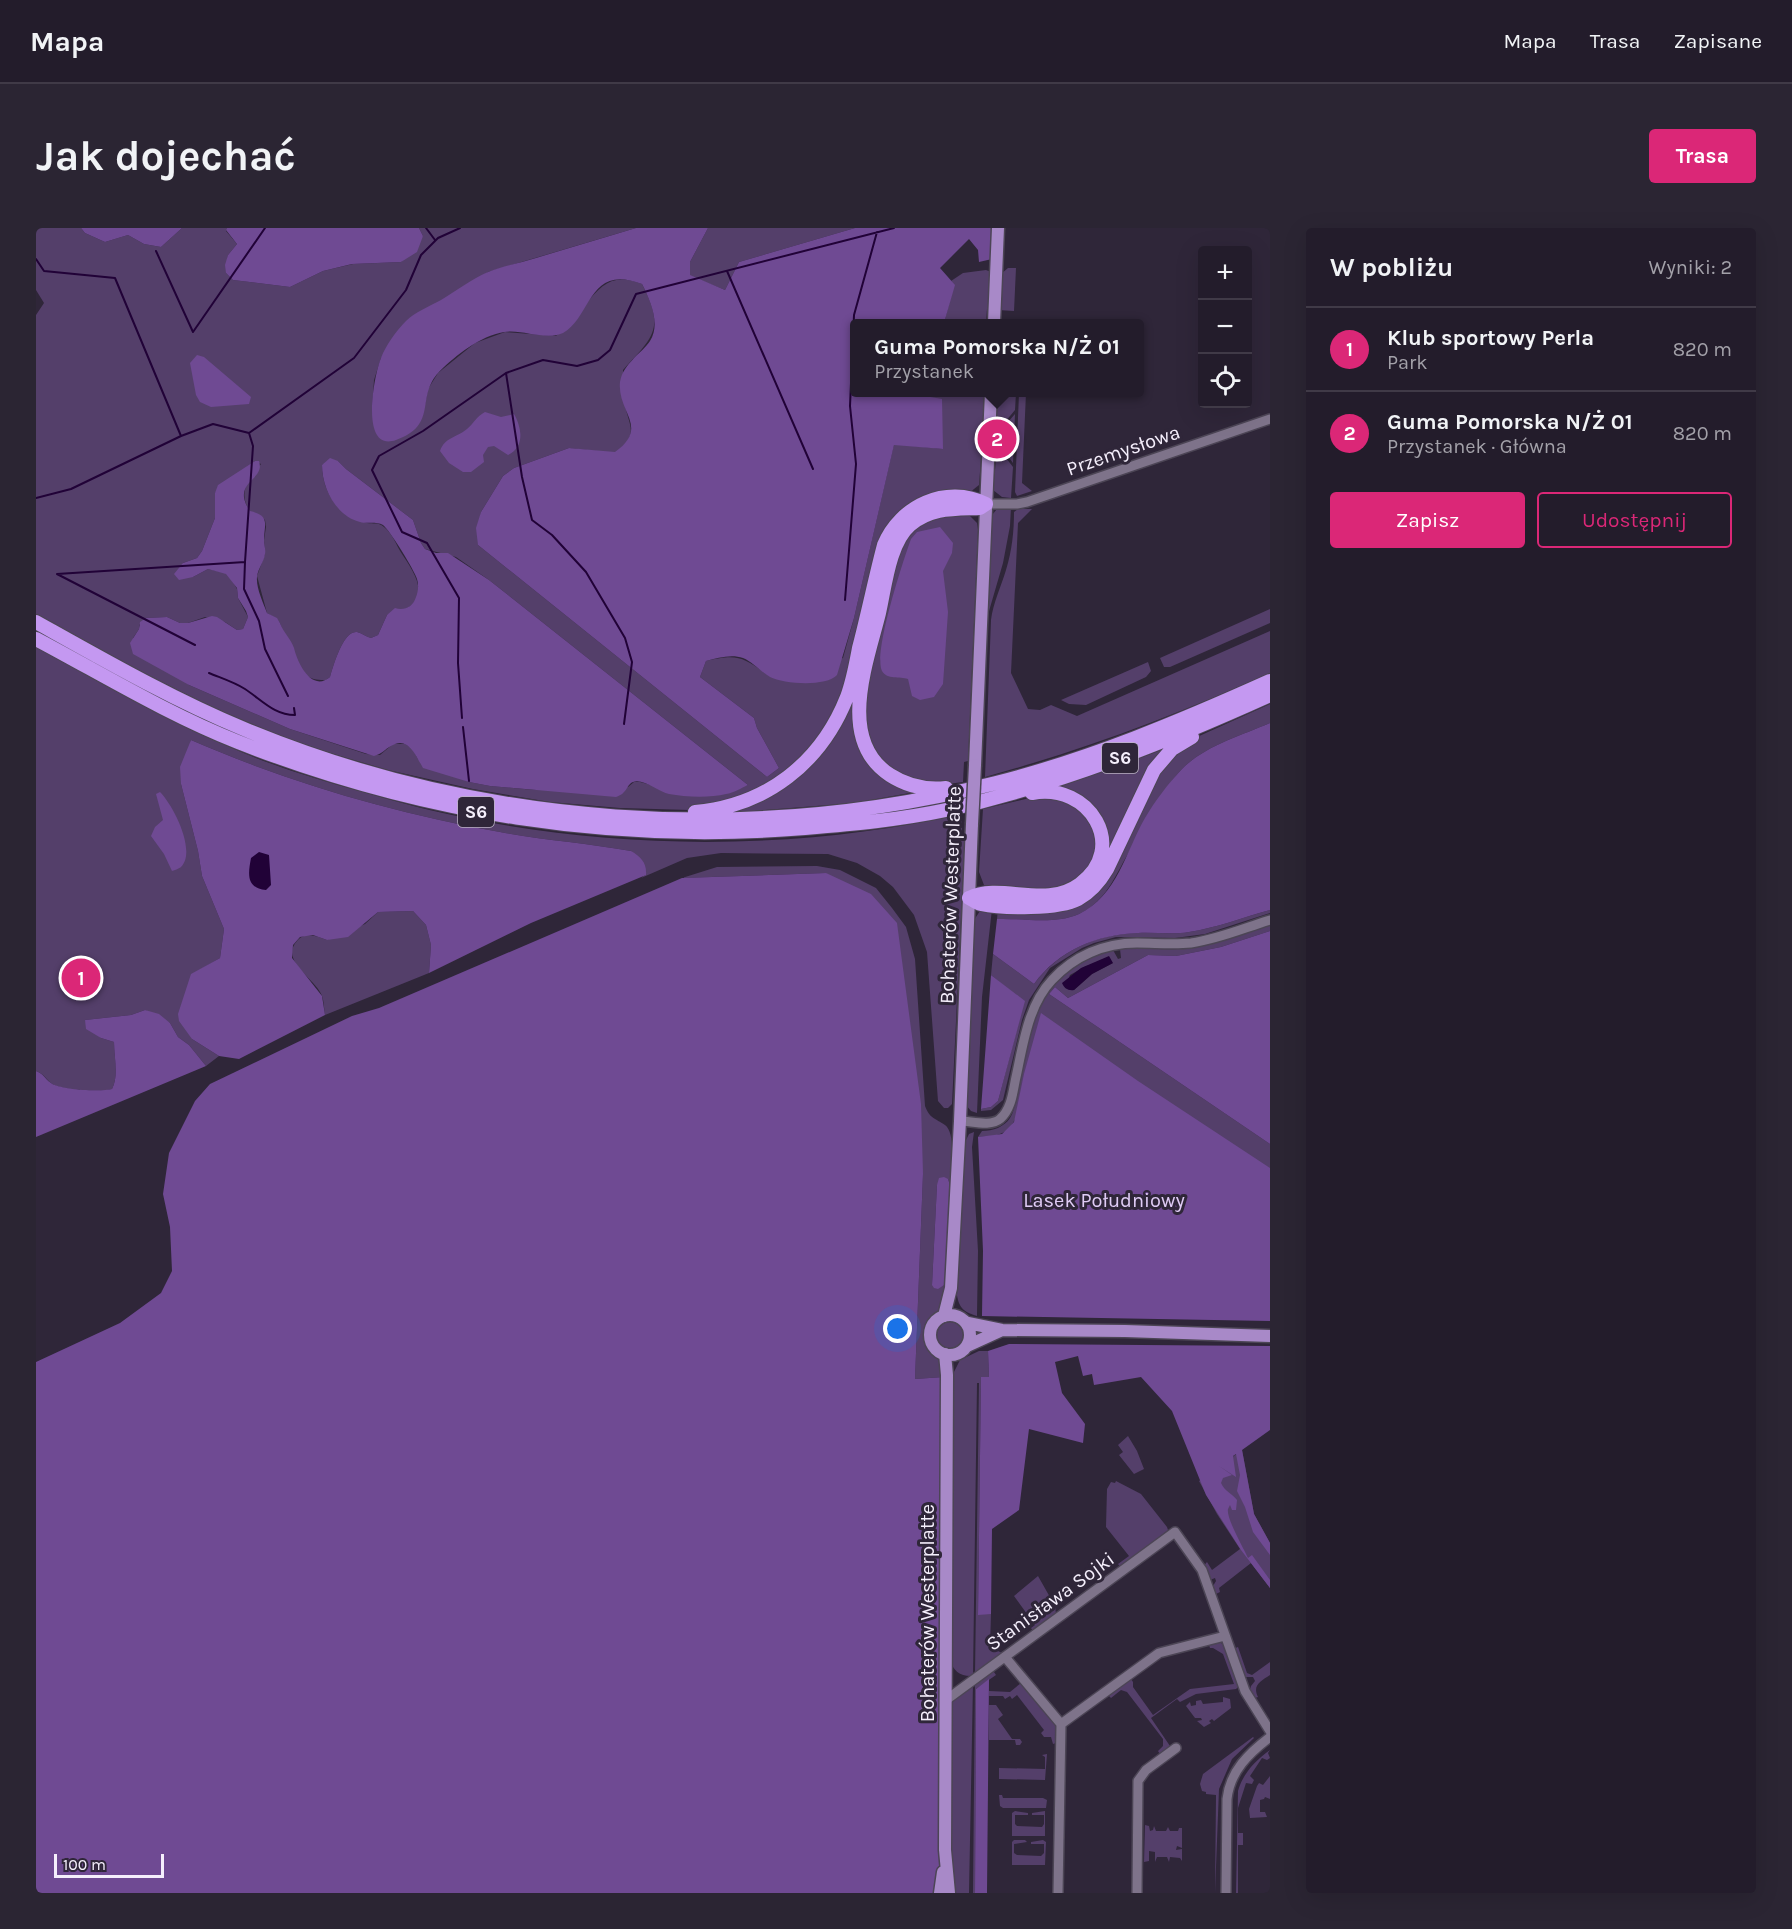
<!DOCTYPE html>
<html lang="pl">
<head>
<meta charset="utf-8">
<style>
	body { margin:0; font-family:Karla,sans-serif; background:#2b2533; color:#f1f3f6 }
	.controls { position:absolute; right:18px; top:18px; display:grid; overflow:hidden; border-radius:6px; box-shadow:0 6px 24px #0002 }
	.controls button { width:54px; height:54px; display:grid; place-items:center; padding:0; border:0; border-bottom:2px solid #403a47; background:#231c2b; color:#f1f3f6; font:30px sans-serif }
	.scale { position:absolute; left:18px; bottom:15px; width:110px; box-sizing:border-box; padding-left:6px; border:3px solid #f5effc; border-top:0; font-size:16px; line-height:21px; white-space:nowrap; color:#f5effc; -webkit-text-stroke:4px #2f2639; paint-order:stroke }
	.you { position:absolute; left:862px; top:1101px; width:21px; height:21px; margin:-15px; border:4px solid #fff; border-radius:50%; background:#1a73e8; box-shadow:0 0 0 9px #1a73e833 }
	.badge { display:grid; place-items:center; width:39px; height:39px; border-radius:50%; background:#db2777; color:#fff; font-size:20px; font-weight:700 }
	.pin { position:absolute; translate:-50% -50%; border:3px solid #fff; box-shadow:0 2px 6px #0006 }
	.popup { position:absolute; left:814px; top:91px; width:294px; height:78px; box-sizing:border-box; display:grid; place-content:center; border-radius:6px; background:#231c2b; filter:drop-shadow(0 2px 4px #0005); font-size:20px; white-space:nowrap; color:#a3a1a9 }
	.popup b { font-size:22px; color:#f1f3f6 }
	.popup::after { content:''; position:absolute; left:50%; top:100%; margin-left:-12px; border:12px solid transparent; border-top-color:#231c2b }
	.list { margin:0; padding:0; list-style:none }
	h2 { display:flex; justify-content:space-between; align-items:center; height:78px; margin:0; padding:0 24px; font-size:26px }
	h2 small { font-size:20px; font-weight:400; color:#a3a1a9 }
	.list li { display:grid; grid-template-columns:39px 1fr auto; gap:18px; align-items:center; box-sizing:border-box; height:84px; padding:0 24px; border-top:2px solid #403a47 }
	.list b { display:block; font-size:22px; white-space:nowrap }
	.list p { margin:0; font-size:20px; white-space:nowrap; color:#a3a1a9 }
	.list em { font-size:20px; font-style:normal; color:#a3a1a9 }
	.actions { display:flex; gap:12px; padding:18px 24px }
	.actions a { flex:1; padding:14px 0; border:2px solid #db2777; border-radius:6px; text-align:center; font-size:21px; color:#db2777 }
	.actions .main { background:#db2777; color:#fff }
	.icon { flex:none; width:33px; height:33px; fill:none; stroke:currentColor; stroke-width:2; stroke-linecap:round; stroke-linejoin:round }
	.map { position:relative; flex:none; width:1234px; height:1665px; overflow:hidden; border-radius:6px }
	header { display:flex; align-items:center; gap:36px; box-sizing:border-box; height:84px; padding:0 30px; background:#231c2b; border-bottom:2px solid #403a47 }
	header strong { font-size:28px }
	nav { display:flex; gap:33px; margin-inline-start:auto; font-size:21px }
	.intro { display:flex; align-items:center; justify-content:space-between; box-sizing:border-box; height:144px; padding:0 36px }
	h1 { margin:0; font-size:42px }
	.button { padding:15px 27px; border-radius:6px; background:#db2777; color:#fff; font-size:21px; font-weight:700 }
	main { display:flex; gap:36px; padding:0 36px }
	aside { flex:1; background:#231c2b; border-radius:6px; box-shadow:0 6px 24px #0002 }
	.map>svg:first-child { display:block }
</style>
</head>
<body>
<header>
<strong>Mapa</strong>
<nav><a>Mapa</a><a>Trasa</a><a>Zapisane</a></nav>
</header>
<div class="intro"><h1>Jak dojechać</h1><a class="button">Trasa</a></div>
<main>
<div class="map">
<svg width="1234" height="1665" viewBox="0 0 1234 1665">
	<rect width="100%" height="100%" fill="#2f2639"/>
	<path fill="#543f6a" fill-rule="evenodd" d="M0 0H45L49 5 69 14 92 7 108 16 125 19 146 0H191L190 3 201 16 192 27 190 45 197 52 254 59 287 43 317 36 365 34 387 8 383 0H600L452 44 345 130 338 152 336 180 389 176 392 161 402 145 439 115 469 104 520 108C529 98 540 88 549 77 567 55 577 45 606 56 629 101 618 108 587 142 587 151 587 161 588 171 591 197 606 205 579 225L533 220 478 240 467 248 445 284 442 317 731 549 743 540 721 500 718 490 664 449 670 433C704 425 707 430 735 449L807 430 818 390 858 216 907 221 883 165H950L943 257 933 265 885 271 806 469 778 518 727 561 654 582 584 580 514 574 437 561 352 542 294 525 247 509 161 473 114 450 0 386V87L8 75 0 62ZM219 233 225 236C213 252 201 263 214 284L220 285 229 292 230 299 228 312 229 326 221 348 231 385 241 391 244 395C247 405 264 442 271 448 277 452 283 452 290 452L294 449C297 439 307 402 321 404 326 405 330 409 335 410L342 407 351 387C358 385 367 383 373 379 394 365 375 340 366 326 360 317 357 306 348 299 343 294 337 296 331 295 303 288 286 265 286 237L302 233 310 241 377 292 385 315 389 321 420 329 453 352 712 557 671 567 657 568 604 554H598L592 559 499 562 454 558 433 554 382 531 376 520 369 516H357L344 527 330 526 254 501 153 457 97 410 103 401V397L110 390 131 389 144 395H152L169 389 189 394 201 402 207 401 212 389 202 370 201 361 196 352 190 345 172 341 157 349 147 335 161 330 166 323 179 290V265Z
		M672 0H819L703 34 689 62 654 48V34Z
		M972 40H980L978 83 962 82 965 46Z
		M950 42 955 44V81H951L950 95H908L918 57 915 53 927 45Z
		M959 165H980L979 182 964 200H961L958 181Z
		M983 165H990L986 255 996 263 981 268 979 264Z
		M979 186 977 235 964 218V203Z
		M961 221H963L977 239 975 270 966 269 957 262Z
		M924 274 940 276C930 278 921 276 911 277 887 279 869 293 858 313L823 453 819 493 823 510 831 529 840 539 852 551 879 564 818 575 692 585C719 574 746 563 768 542 808 505 818 458 831 407 837 379 844 350 851 322 866 285 886 276 924 274Z
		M975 279 974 298 967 335 951 390 956 287 961 281Z
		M982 281H996L982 295 975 445 992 481 1004 482 1015 477 1041 488 1234 403V445C1141 487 1047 522 949 549L955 392C957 375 965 359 970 342 976 323 978 303 978 284Z
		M933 287 941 295 942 302 932 533 928 534 927 554 904 557 884 555 860 545 841 527 829 502 830 461 862 322 878 299 900 288Z
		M1234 381V395L1134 439H1128L1124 430Z
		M0 419C61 452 122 487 185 515 230 536 279 551 327 564 356 572 386 581 416 587 580 623 763 623 926 586V607H929L916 876 912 880H908L902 873 891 724 878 687 857 659 844 648 821 635 792 626 685 625 651 630 605 650 609 647 595 623C551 615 507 612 464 604 358 585 254 555 155 512L145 556 162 623 166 648 188 701 184 730 155 747 156 811 183 828 170 838 153 817 142 809 134 795 109 782 95 787 49 792 65 810 78 814C78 829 83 847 76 861 65 864 24 863 15 855 9 850 8 846 0 843Z
		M1112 434 1115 443 1110 449 1050 477 1033 476 1025 472Z
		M1234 476V495C1204 508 1168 518 1145 542 1123 566 1106 603 1089 631 1077 653 1067 675 1043 686 1018 697 988 690 961 691L962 680 1046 674 1121 547 1136 528 1161 509Z
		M1133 519 1075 625 1048 663 962 674 963 670 1046 660 1068 606 1018 559 1075 541Z
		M1007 567 1038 574 1058 599 1060 620 1057 631 1044 650 1021 663 963 660 948 657 943 644 947 581Z
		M781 638 804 642 840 660 856 680 870 699 879 731 889 878C894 891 899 890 909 897 921 906 914 943 914 957L912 951 901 957 896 1057 911 1049 910 1061 904 1084 892 1094 889 1105 892 1117 903 1130 908 1149 879 1151 887 946 790 645 646 650 681 639Z
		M956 681 946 769 941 885 935 883 930 877 938 692 944 683Z
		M1234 682V685L1169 706 1139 710 1080 709 1058 715 1046 720 1014 740 993 772 986 792 967 872 955 882 945 883V881L955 879 962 873 988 774 955 747 957 726 998 756C1024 722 1060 706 1102 705 1119 704 1137 707 1153 704 1180 700 1208 689 1234 682Z
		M377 683 390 697 395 717 393 745 289 787C288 781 288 773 286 768 280 751 243 733 261 713 269 703 281 708 291 712L329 696 342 684Z
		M1234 697V703L1185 719 1140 728 1112 727 1032 770 1019 759 1013 766 1234 916V943L982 884C974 907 963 908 942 909L946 903C957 903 968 899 974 890 980 881 979 869 981 859 987 832 992 799 1005 775 1020 746 1047 729 1077 722L1082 731 1085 730 1084 721 1090 719C1107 720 1125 722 1142 721 1174 718 1204 708 1234 697ZM1077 735 1056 746 1038 762 1029 760 1034 747 1050 738Z
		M938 904 936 919 942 1023 941 1088C924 1083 922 1077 920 1060L928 916 933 906Z
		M901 1107a13 13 0 1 1 26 0a13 13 0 1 1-26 0Z
		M943 1123H952L953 1149 945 1150 942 1386H955L954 1419 968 1426 939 1447 943 1155H941L937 1448C925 1449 917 1443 914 1432L918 1144 924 1132Z
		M1092 1208 1101 1223 1108 1241 1098 1246 1083 1227 1087 1224 1082 1217Z
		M1206 1222 1218 1286 1234 1315V1360L1215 1335 1183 1360 1184 1364 1180 1366 1177 1358 1180 1353 1179 1350 1174 1352C1172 1347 1165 1339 1171 1334L1176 1342 1204 1321 1181 1286 1163 1253Z
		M1080 1253 1105 1266 1131 1299 1132 1302 1085 1340 1082 1336 1093 1328 1070 1299 1071 1261 1075 1254 1079 1255Z
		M1002 1348 1019 1378 1020 1386 997 1403 995 1400 999 1397 978 1368Z
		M1183 1414 1187 1416 1190 1421 1203 1458 1200 1461 1160 1466 1144 1474 1141 1471 1115 1490 1134 1518 1125 1528 1122 1523 1127 1518V1511L1091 1464 1085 1462 1075 1470 1072 1467 1095 1451 1097 1454V1459L1117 1487 1154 1461 1198 1456 1187 1426 1177 1420H1174L1173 1417Z
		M1202 1419 1211 1445 1216 1447 1234 1434V1447C1225 1453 1216 1457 1222 1469L1219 1470H1216L1213 1465 1215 1458 1219 1453 1217 1449H1208L1197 1421Z
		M956 1441 960 1447 940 1461 939 1665H937L939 1454Z
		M937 1455 933 1665H917L914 1647V1477L918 1471Z
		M985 1455 1021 1496 1020 1515 1017 1516 1015 1509H1008L1005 1505 1008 1502 981 1467 976 1471 974 1468 969 1471 967 1468H953V1463L974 1464Z
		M1187 1469 1194 1471 1195 1480 1178 1493 1176 1491 1173 1493 1175 1495 1168 1499 1161 1493 1166 1492 1165 1490H1159L1150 1478 1154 1474 1155 1478 1160 1477V1473L1165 1472 1167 1476 1187 1474Z
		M953 1477H960L967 1487 962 1491 976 1511H984L986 1514 984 1517H980L979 1512H953Z
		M1217 1509 1218 1510 1196 1531 1183 1561 1179 1665 1180 1567 1170 1566V1564L1166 1563 1164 1556 1167 1546Z
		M1234 1522 1232 1525 1234 1530 1231 1532 1226 1530 1214 1548 1218 1552 1216 1556 1210 1555 1202 1580V1605H1207V1617H1202V1665H1200L1202 1563C1207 1545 1220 1532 1234 1522Z
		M1011 1526 1009 1552 963 1551V1540L1009 1541V1529L1006 1527Z
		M1234 1548V1571L1229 1569 1228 1571 1224 1572V1584H1229L1231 1589 1214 1590 1213 1581 1221 1558 1223 1555 1227 1557Z
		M963 1567H966L967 1570H1007L1011 1572 1010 1580H967L964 1578Z
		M979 1583 992 1585V1587H979V1596L981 1598 1006 1599 1008 1596V1587H996V1585L1009 1583V1608H976V1585Z
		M1109 1597 1113 1598 1114 1603 1117 1602 1118 1598 1120 1603H1130L1132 1599 1134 1603H1142L1143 1600H1146V1620L1141 1618 1140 1622 1146 1621V1633L1144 1630 1134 1629 1133 1634 1131 1629H1121L1119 1634V1624L1113 1623V1633L1108 1634Z
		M978 1612H989L991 1614 978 1616V1625L981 1627 1005 1628 1008 1625V1616H995V1614L1007 1612 1010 1614 1009 1637H976V1614Z"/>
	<path fill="#6f4a93" d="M45 0H146L125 19 108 16 92 7 69 14 49 5Z
		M191 0H383L387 8 381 24 365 34 316 36 287 43 254 59 197 52 190 45 189 37 192 27 201 16 190 2Z
		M600 0H672L654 34V47L689 62 703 34 819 0H958L956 31 943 34 942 22 933 11 904 40 919 57 908 95H818V164L883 165V167L906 171 907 221 858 217 818 390 801 447C790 459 748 456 734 449 725 444 717 434 707 430 695 426 682 430 670 433L664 449 718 490 721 500 743 540 731 549 442 317 440 300 445 284 467 248 478 240 533 220 579 224C614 199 581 184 584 154 586 143 591 138 598 130 603 125 610 119 614 113 625 96 614 72 606 56 552 35 556 89 527 105 509 113 487 101 468 104 444 108 420 127 403 144 379 169 403 197 360 212 323 225 338 147 345 130 350 117 360 103 370 93 379 84 394 78 405 72 420 63 436 51 452 44 467 38 484 35 500 30 533 20 567 10 600 0Z
		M161 127 168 129 215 169 213 176 175 179 164 174 160 167 154 135Z
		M449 184 465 189 478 186C486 200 489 219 472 227L458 218 452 219 447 227 448 234 435 244H427L413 235 404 223C409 209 420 210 431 201 438 195 441 188 449 184Z
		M294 230 302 233 310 241 377 292 385 315 389 321 400 325H412L453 352 712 557C705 560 698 565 690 566 674 570 649 569 633 566 623 564 607 550 597 554 590 557 592 565 580 569L454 558 433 554 387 540C380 528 372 507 355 518 349 521 346 526 338 528L254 501 153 457 97 426 94 415 103 401 104 394 110 390 131 389 144 395H152L176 388 181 389 201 402 207 401 212 389 210 383 202 370 201 360 190 346 172 341 157 349 143 352 138 346 147 335 161 330 166 323 179 290V265L182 257 219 233H223C230 253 194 253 214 283 235 288 228 297 228 312 228 317 230 322 229 326 228 334 222 340 221 349 220 360 227 374 231 385L241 390 244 395C247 404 255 411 258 420 261 433 275 465 294 449 297 439 307 402 321 404 326 405 330 409 335 410L342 407 351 387 359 380C368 383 377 379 380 369 382 364 383 357 381 351 379 343 353 301 347 297 340 293 331 296 324 294 300 288 286 260 286 237Z
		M904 299 917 315 916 325 907 343 912 384 907 456 898 469 884 472 876 468 872 451C864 448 851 452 846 443 837 425 867 333 875 311L881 304Z
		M1234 495V682C1208 689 1180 700 1153 704 1137 707 1119 704 1102 705 1060 707 1023 722 998 756L957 726 961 691C988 690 1018 697 1043 686 1081 668 1090 623 1109 590 1119 573 1132 556 1145 542 1168 518 1204 508 1234 495Z
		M155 512C254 555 358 585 464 604 507 612 551 615 595 623 605 629 611 635 610 647L495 695 393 745 395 717 390 697 377 683 342 684 312 709 291 712 277 707 264 709 257 717 256 730 286 768 289 787 203 831 183 828 156 811 143 793 142 786 155 746 184 730 188 701 166 648 162 623 145 556 144 539Z
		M124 564C137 577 161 623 145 639 144 640 137 643 136 643L128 626 115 608 119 599 127 592 120 566Z
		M790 645 835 666 861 695 885 876 887 946 879 1151 908 1149 906 1542 904 1631 900 1665H0V1134L84 1095 125 1065 136 1043 134 999 127 966 133 925 159 873 174 856 316 788 343 780 646 650Z
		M1234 703V916L1013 766 1019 759 1032 770 1112 727 1140 728 1185 719Z
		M955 747 989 773 962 873 955 879 945 881Z
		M109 782 123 786 134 795 142 809 153 817 170 838 0 909V843C8 846 8 850 15 855 24 862 65 864 76 861 83 848 78 829 78 814L65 810 50 801 49 792 95 787Z
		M1005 785 1102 853 1234 940V1093L946 1088 947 1023 942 909 966 906 978 894 988 846Z
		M908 949 912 951 914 957 911 1049 908 1057 902 1061 898 1060 896 1057 901 957 903 950Z
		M973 1116 1234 1118V1202L1206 1222 1218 1286 1234 1315V1327L1217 1304 1209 1279 1201 1263 1204 1247 1200 1226 1197 1228 1200 1249 1183 1238 1196 1247 1187 1250 1185 1255C1189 1264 1196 1265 1201 1272L1200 1282H1196L1194 1277 1192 1281C1190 1290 1207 1319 1212 1330L1216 1327 1234 1352V1360L1205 1322 1170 1267 1136 1183 1105 1149 1058 1157 1056 1146 1047 1148 1042 1128 1019 1134 1026 1165 1049 1196 1047 1215 993 1201 983 1282 956 1301 955 1386 942 1387 945 1149H953L952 1123Z
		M953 1451 951 1665H939L940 1461Z"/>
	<path fill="#210237" d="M223 624 233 627 235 657 230 662C210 660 212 646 215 630Z
		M1073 728 1077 735 1056 746 1038 762C1032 763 1028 760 1026 755L1045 740Z"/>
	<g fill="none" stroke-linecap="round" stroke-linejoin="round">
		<path stroke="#210237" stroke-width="2" d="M390 0 399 12
			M120 23 157 104 229 0
			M0 31 8 43 79 50 145 208
			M691 43 777 241
			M0 270 35 261 145 208 177 196 213 205 318 130 370 62 385 27 402 10 424 0
			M209 334 208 361 223 393 229 421 252 468
			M809 372 820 236 814 178 818 87 841 4
			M159 417 21 346 209 334 217 218 213 205
			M173 445C185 450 198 454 209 461 226 472 238 487 259 487L258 480
			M426 490 422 435 423 370 391 315 366 304 336 242 343 228 387 203 470 145
			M588 496 596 434 589 410 550 344 516 307 496 292 486 249 470 145 507 132 541 138 562 132 574 122 600 66 858 0
			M427 499 433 553"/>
		<g stroke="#4c4555" stroke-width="12">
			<path id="minor" d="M950 276H981L991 274 1234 191
				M924 893C935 893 955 899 964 891 976 881 977 862 980 849 987 817 992 777 1016 752 1038 728 1068 715 1101 715 1119 715 1137 717 1155 715 1183 711 1208 700 1234 692
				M969 1429 1025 1496
				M910 1472 1139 1304 1166 1342 1209 1463 1234 1503
				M1022 1665 1025 1496 1123 1425 1189 1408
				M1101 1665 1102 1553 1110 1542 1140 1520
				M1190 1665 1191 1571C1194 1543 1213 1525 1234 1509"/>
		</g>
		<g stroke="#4c4555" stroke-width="15">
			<path id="major" d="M958 95 962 0
				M939 537 955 164
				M894 1107a20 20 0 1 1 40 0a20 20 0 1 1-40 0Z
				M908 1088 915 1060 924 893 936 596
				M932 1095 966 1102 1089 1103 1234 1108
				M931 1118 966 1102
				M909 1126 911 1147 909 1622 913 1665
				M904 1665 907 1644"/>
		</g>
		<g stroke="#4c4555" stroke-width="16">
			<path id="highway" d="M0 394C68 432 136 471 208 501 444 599 712 618 960 555 1055 531 1145 493 1234 453
				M0 411C66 446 133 487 202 514 383 585 575 616 769 600 816 596 863 592 910 582 1022 557 1130 514 1234 467
				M910 560C891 562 871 558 854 547 800 512 831 434 843 385 849 359 853 315 874 297 895 279 919 281 944 280L950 276
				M659 584C730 578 785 535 811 469 817 453 820 436 823 420 832 386 839 351 848 317 864 278 910 256 950 276
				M933 670C937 672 941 675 945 676 967 681 1023 681 1042 671 1055 664 1064 653 1071 641L1118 542 1136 521 1156 509
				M933 670C966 654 1009 682 1044 656 1093 620 1054 554 996 565"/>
		</g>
		<use href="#minor" stroke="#7e738a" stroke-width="9"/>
		<use href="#major" stroke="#a889c8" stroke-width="12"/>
		<use href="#highway" stroke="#c498f1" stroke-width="14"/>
		<g stroke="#4c4555" stroke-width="15" stroke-linecap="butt">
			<path id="major-bridge" d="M936 596 939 537"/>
		</g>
		<use href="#major-bridge" stroke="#a889c8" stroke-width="12"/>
	</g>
	<g text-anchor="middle" stroke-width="6" stroke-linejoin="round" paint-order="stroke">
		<g fill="#2f2639" stroke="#bab3c2" stroke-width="1.5">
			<rect x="1066" y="515" width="36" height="30" rx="4.5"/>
			<rect x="422" y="569" width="36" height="30" rx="4.5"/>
		</g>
		<g font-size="18" font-weight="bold" fill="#f5effc">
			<text x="1084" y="536">S6</text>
			<text x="440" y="590">S6</text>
		</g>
		<g font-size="20" fill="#f5effc" stroke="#2f2639">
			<text transform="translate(1087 222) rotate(-19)" y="7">Przemysłowa</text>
			<text transform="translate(914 667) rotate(-88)" y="7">Bohaterów Westerplatte</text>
			<text transform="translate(1014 1373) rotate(-36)" y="7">Stanisława Sojki</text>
			<text transform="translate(891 1385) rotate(-90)" y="7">Bohaterów Westerplatte</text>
		</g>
		<g font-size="20" fill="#e0ccf6" stroke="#2f2639">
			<text x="1068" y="979">Lasek Południowy</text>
		</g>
	</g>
</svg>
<div class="controls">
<button>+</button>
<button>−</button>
<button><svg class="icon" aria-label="locate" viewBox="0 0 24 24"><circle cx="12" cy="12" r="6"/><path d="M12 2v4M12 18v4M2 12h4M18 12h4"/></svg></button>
</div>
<div class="scale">100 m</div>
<div class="you"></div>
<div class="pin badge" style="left:45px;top:750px">1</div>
<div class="pin badge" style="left:961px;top:211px">2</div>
<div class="popup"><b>Guma Pomorska N/Ż 01</b>Przystanek</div>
</div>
<aside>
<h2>W pobliżu<small>Wyniki: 2</small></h2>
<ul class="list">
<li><span class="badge">1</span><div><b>Klub sportowy Perla</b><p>Park</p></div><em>820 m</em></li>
<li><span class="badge">2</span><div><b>Guma Pomorska N/Ż 01</b><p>Przystanek · Główna</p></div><em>820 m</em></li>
</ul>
<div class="actions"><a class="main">Zapisz</a><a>Udostępnij</a></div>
</aside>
</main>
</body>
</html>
